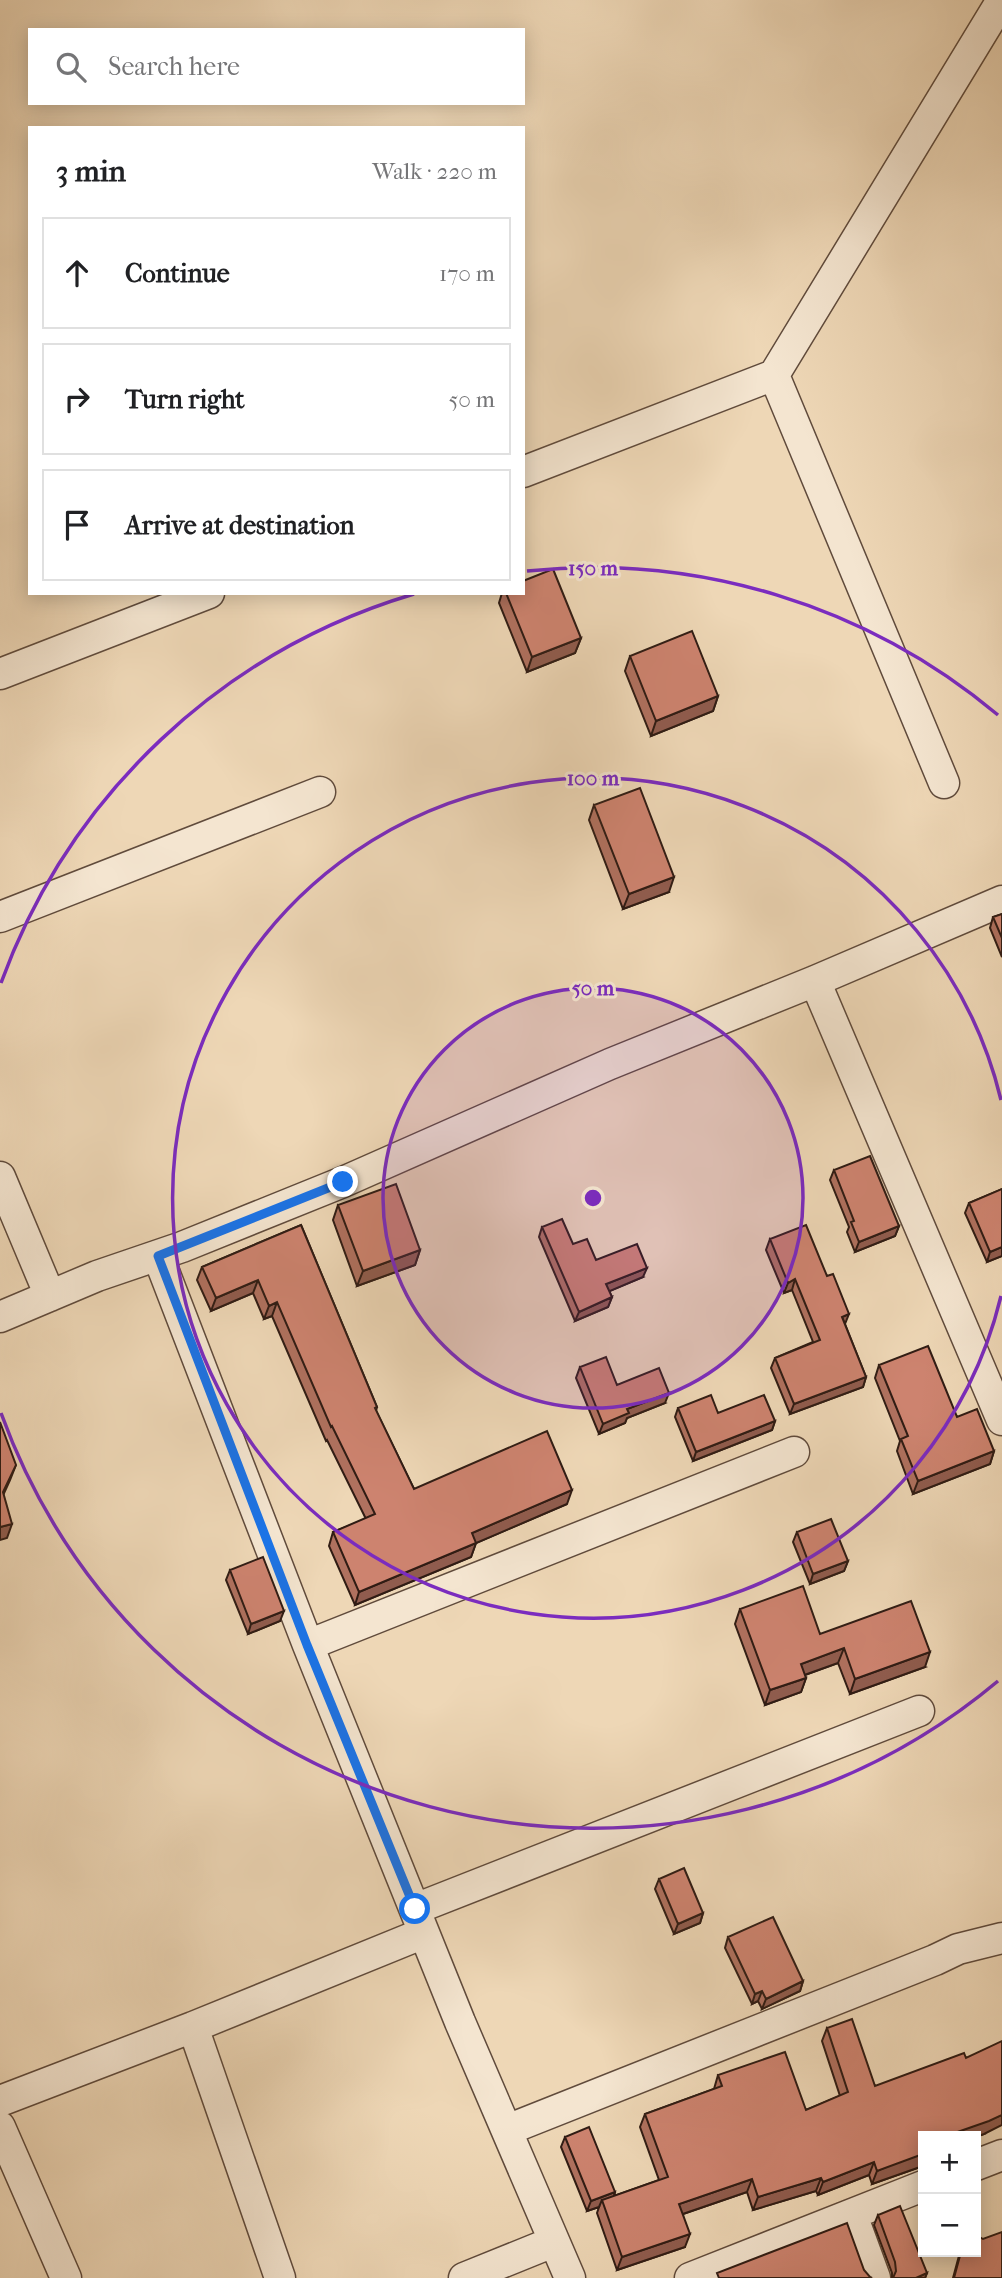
<!DOCTYPE html>
<html lang="en">
<head>
<meta charset="utf-8">
<style>
	body { margin:0; font-family:"IM FELL French Canon",serif; background:#f6f6f6; color:#202124 }
	.controls { position:absolute; right:21px; bottom:21px; display:grid; overflow:hidden; border-radius:0px; box-shadow:0 4px 18px #0003 }
	.controls button { width:63px; height:63px; display:grid; place-items:center; padding:0; border:0; border-bottom:2px solid #e0e0e0; background:#fff; color:#202124; font:35px sans-serif }
	.stop { position:absolute; width:21px; height:21px; margin:-16px; border:5px solid #1a73e8; border-radius:50%; background:#fff }
	.stop.end { background:#1a73e8; border-color:#fff; box-shadow:0 2px 7px #0008 }
	.list { margin:0; padding:0; list-style:none }
	h2 { display:flex; justify-content:space-between; align-items:center; height:91px; margin:0; padding:0 28px; font-size:30px }
	h2 small { font-size:23px; font-weight:400; color:#757577 }
	.list li { display:grid; grid-template-columns:46px 1fr auto; gap:21px; align-items:center; box-sizing:border-box; height:112px; margin:0 14px 14px; padding:0 14px; border:2px solid #e0e0e0; border-radius:0px }
	.list b { display:block; font-size:26px; white-space:nowrap }
	.list em { font-size:23px; font-style:normal; color:#757577 }
	.icon { flex:none; width:38px; height:38px; fill:none; stroke:currentColor; stroke-width:2; stroke-linecap:round; stroke-linejoin:round }
	.map { position:relative; flex:none; width:1002px; height:2278px; overflow:hidden }
	.search { position:absolute; background:#fff; box-shadow:0 4px 18px #0003; left:28px; top:28px; width:497px; height:77px; display:flex; align-items:center; gap:18px; box-sizing:border-box; padding:0 24px; border-radius:0px; color:#757577; font-size:26px }
	.panel { position:absolute; background:#fff; box-shadow:0 4px 18px #0003; left:28px; top:126px; width:497px; height:469px; border-radius:0px }
	.map>svg:first-child { display:block }
</style>
</head>
<body>
<div class="map">
<svg width="1002" height="2278" viewBox="0 0 1002 2278">
	<rect width="100%" height="100%" fill="#eed7b6"/>
	<filter id="stains"><feTurbulence type="fractalNoise" baseFrequency=".00286" numOctaves="4"/><feColorMatrix values="0 0 0 0 .2 0 0 0 0 .09 0 0 0 0 .02 0 0 0 .5 -.17"/></filter>
	<radialGradient id="worn" r=".72"><stop offset=".6" stop-color="#630" stop-opacity="0"/><stop offset="1" stop-color="#630" stop-opacity=".3"/></radialGradient>
	<g fill="none" stroke-linecap="round" stroke-linejoin="round">
		<g stroke="#604b3c" stroke-width="33">
			<path id="street" d="M774 375 944 783
				M523 472 774 375 1002 0
				M0 674 209 593
				M0 917 320 792
				M815 981 1002 1420
				M0 1177 50 1296
				M158 1256 308 1645 460 2022 570 2278
				M0 1317 97 1276 182 1247 343 1182 610 1064 815 981 1002 901
				M308 1645 794 1452
				M415 1909 919 1711
				M193 2027 424 1933
				M0 2101 193 2027 280 2278
				M0 2127 66 2278
				M507 2130 935 1960 958 1949 1002 1938
				M976 2165 1002 2155
				M852 2215 875 2278
				M464 2278 553 2242
				M690 2278 923 2186"/>
		</g>
		<use href="#street" stroke="#f4e5d0" stroke-width="30"/>
	</g>
	<path fill="#b0715f" stroke="#301c14" stroke-width="2" d="M502 593H523L581 638 575 653 527 672 499 603Z
		M630 656 718 696 713 711 651 736 625 671Z
		M594 805 669 892 623 909 589 820Z
		M1002 914V957L990 928 993 917Z
		M834 1170 899 1226 895 1236 855 1252 847 1232 849 1227 830 1180Z
		M1002 1189V1256L987 1262 965 1213 969 1203Z
		M338 1205 420 1250 415 1265 357 1286 333 1220Z
		M301 1225 377 1407 376 1411 414 1489 567 1504 476 1543 471 1557 355 1605 329 1546 333 1532 366 1519 327 1440 326 1441 272 1316 264 1319 253 1293 211 1311 197 1280 202 1267Z
		M542 1227 573 1244 596 1260 643 1277 609 1291 612 1297 608 1307 575 1321 539 1237Z
		M770 1239 845 1324 866 1377 863 1387 790 1414 771 1368 775 1358 813 1342 792 1290 784 1293 766 1250Z
		M879 1365 957 1417 994 1451 990 1464 913 1494 897 1451 900 1441 875 1378Z
		M580 1367 617 1385 665 1403 627 1418 625 1423 599 1434 576 1378Z
		M678 1408 718 1413 775 1421 772 1430 693 1461 675 1417Z
		M797 1532 848 1561 844 1571 810 1584 793 1542Z
		M230 1570 280 1621 248 1634 226 1580Z
		M740 1609 820 1634 925 1667 850 1694 838 1663 805 1675 806 1678 801 1692 765 1705 735 1624Z
		M659 1879 703 1913 700 1923 674 1934 655 1889Z
		M728 1937 803 1981 800 1991 762 2009 758 2001 752 2004 725 1948Z
		M827 2028 875 2086 984 2134 976 2137 923 2136V2166L872 2184 869 2175 818 2195 816 2191 753 2210 747 2192 683 2214 685 2247 617 2270 597 2213 599 2207 587 2211 561 2147 565 2137 615 2192 614 2196 659 2180 640 2127 645 2114 714 2089 718 2075 806 2110 840 2096 822 2041Z
		M878 2215 927 2273 925 2278H892V2273L874 2225Z
		M960 2252H976L1002 2278H953Z"/>
	<path fill="#905c4e" stroke="#301c14" stroke-width="2" d="M581 638 575 653 527 672 532 657Z
		M718 696 713 711 651 736 656 721Z
		M674 877 669 892 623 909 629 894Z
		M899 1226 895 1236 855 1252 859 1242Z
		M1002 1247V1256L987 1262 990 1252Z
		M420 1250 415 1265 357 1286 363 1271Z
		M647 1268 643 1277 603 1294 606 1284Z
		M795 1279 792 1290 784 1293 788 1283Z
		M258 1280 253 1293 211 1311 216 1298Z
		M612 1297 608 1307 575 1321 579 1312Z
		M277 1302 272 1316 264 1319 269 1306Z
		M849 1314 845 1324 842 1317Z
		M866 1377 863 1387 790 1414 794 1404Z
		M669 1393 665 1403 627 1418 625 1423 599 1434 603 1424 627 1409Z
		M775 1421 772 1430 693 1461 696 1452Z
		M994 1451 990 1464 913 1494 918 1481Z
		M16 1465 10 1480 0 1502 3 1492Z
		M572 1490 567 1504 467 1547 472 1533Z
		M12 1524 7 1538 0 1540V1527Z
		M476 1543 471 1557 355 1605 359 1592Z
		M848 1561 844 1571 810 1584 813 1574Z
		M284 1611 280 1621 248 1634 251 1624Z
		M844 1648 838 1663 796 1678 801 1664Z
		M930 1652 925 1667 850 1694 855 1679Z
		M806 1678 801 1692 765 1705 770 1690Z
		M703 1913 700 1923 674 1934 678 1924Z
		M803 1981 800 1991 762 2009 766 1999Z
		M762 1991 758 2001 752 2004 755 1994Z
		M1002 2115V2125L984 2134 976 2137 946 2136Z
		M923 2150V2166L872 2184 877 2171Z
		M874 2162 869 2175 818 2195 823 2182Z
		M821 2178 816 2191 753 2210 758 2197Z
		M752 2179 747 2192 674 2217 679 2204Z
		M615 2192 612 2202 602 2200 599 2207 587 2211 591 2201Z
		M690 2234 685 2247 617 2270 622 2257Z
		M927 2273 925 2278H916Z"/>
	<path fill="#cd836f" stroke="#301c14" stroke-width="2" d="M553 569 581 638 532 657 506 593H523V581Z
		M692 631 718 696 656 721 630 656Z
		M640 788 674 877 629 894 594 805Z
		M1002 914V938L993 917Z
		M870 1156 899 1226 859 1242 851 1222 854 1221 834 1170Z
		M396 1184 420 1250 363 1271 338 1205Z
		M1002 1189V1247L990 1252 969 1203Z
		M562 1219 573 1244 587 1239 596 1260 637 1244 647 1268 606 1284 612 1297 579 1312 542 1227Z
		M301 1225 377 1407 375 1408 414 1489 547 1431 572 1490 472 1533 476 1543 359 1592 333 1532 375 1514 332 1426 331 1427 277 1302 269 1306 258 1280 216 1298 202 1267Z
		M806 1225 827 1276 833 1274 849 1314 842 1317 866 1377 794 1404 775 1358 820 1340 795 1279 788 1283 770 1239Z
		M928 1346 957 1417 977 1409 994 1451 918 1481 901 1439 908 1436 879 1365Z
		M606 1357 617 1385 659 1368 669 1393 627 1409 629 1413 603 1424 580 1367Z
		M711 1395 718 1413 764 1395 775 1421 696 1452 678 1408Z
		M0 1422 16 1465 3 1492 12 1524 0 1527Z
		M831 1519 848 1561 813 1574 797 1532Z
		M263 1557 284 1611 251 1624 230 1570Z
		M803 1586 820 1634 911 1601 930 1652 855 1679 844 1648 801 1664 806 1678 770 1690 740 1609Z
		M684 1868 703 1913 678 1924 659 1879Z
		M773 1917 803 1981 766 1999 762 1991 755 1994 728 1937Z
		M852 2019 875 2086 964 2053 966 2058 1002 2041V2115L989 2121 946 2136H923V2154L877 2171 874 2162 823 2182 821 2178 758 2197 752 2179 679 2204 690 2234 622 2257 602 2200 668 2177 645 2114 722 2086 718 2075 785 2052 806 2110 848 2092 827 2028Z
		M589 2127 615 2192 591 2201 565 2137Z
		M900 2206 927 2273 916 2278H893L896 2271 895 2262 878 2215Z
		M847 2223 864 2270 870 2277 872 2278H719L717 2273Z
		M1002 2232V2278H954L961 2252H976V2235L983 2239Z"/>
	<g fill="none" stroke-linecap="round" stroke-linejoin="round">
		<path stroke="#1a73e8" stroke-width="9" d="M343 1182 158 1256 307 1645 415 1909"/>
	</g>
	<circle cx="593" cy="1198" r="210" fill="#7b2cbf" fill-opacity=".12"/>
	<g fill="none" stroke="#7b2cbf" stroke-width="3.5">
		<circle cx="593" cy="1198" r="210"/>
		<path d="M1001 1296A420 420 0 1 1 1001 1100"/>
		<path d="M998 1681A630 630 0 0 1 1 1413M1 983A630 630 0 0 1 414 594M527 571A630 630 0 0 1 998 715"/>
	</g>
	<circle cx="593" cy="1198" r="10" fill="#7b2cbf" stroke="#f4e5d0" stroke-width="3.5"/>
	<g font-size="21" text-anchor="middle" font-weight="bold" fill="#7b2cbf" stroke="#f4e5d0" stroke-width="6" stroke-linejoin="round" paint-order="stroke">
		<text x="593" y="575">150 m</text>
		<text x="593" y="785">100 m</text>
		<text x="593" y="995">50 m</text>
	</g>
	<rect width="100%" height="100%" filter="url(#stains)"/>
	<rect width="100%" height="100%" fill="url(#worn)"/>
</svg>
<div class="controls">
<button>+</button>
<button>−</button>
</div>
<div class="stop" style="left:415px;top:1909px"></div>
<div class="stop end" style="left:343px;top:1182px"></div>
<div class="search"><svg class="icon" aria-label="search" viewBox="0 0 24 24"><circle cx="10" cy="10" r="6"/><path d="M15 15l6 6"/></svg>Search here</div>
<section class="panel">
<h2>3 min<small>Walk · 220 m</small></h2>
<ul class="list">
<li><svg class="icon" aria-label="ahead" viewBox="0 0 24 24"><path d="M12 20V5M6 11l6-6 6 6"/></svg><div><b>Continue</b></div><em>170 m</em></li>
<li><svg class="icon" aria-label="right" viewBox="0 0 24 24"><path d="M7 20v-9h11M14 6l5 5-5 5"/></svg><div><b>Turn right</b></div><em>50 m</em></li>
<li><svg class="icon" aria-label="arrive" viewBox="0 0 24 24"><path d="M6 21V4h12l-3 4 3 4H6"/></svg><div><b>Arrive at destination</b></div></li>
</ul>
</section>
</div>
</body>
</html>
